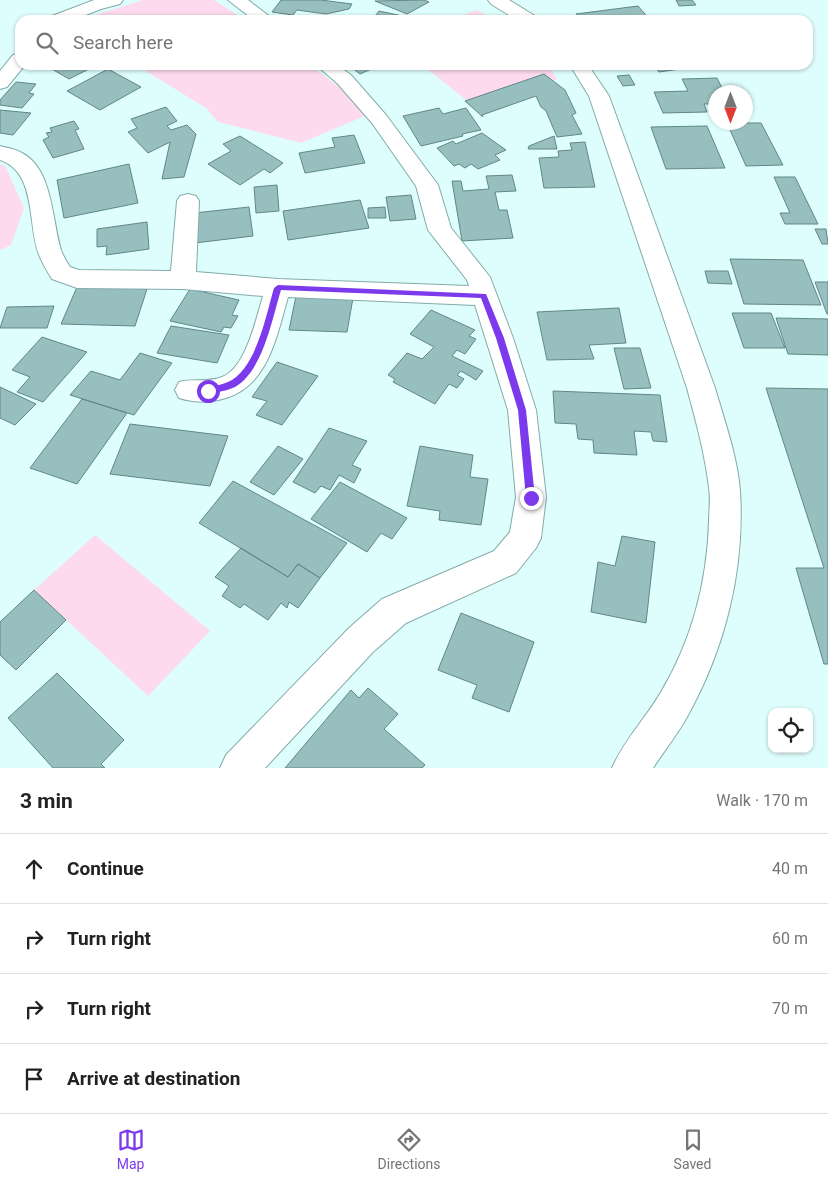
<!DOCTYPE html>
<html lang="en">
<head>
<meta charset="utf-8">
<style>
	body { margin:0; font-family:Roboto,sans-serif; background:#f6f6f6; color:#222 }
	.controls { position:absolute; right:15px; bottom:15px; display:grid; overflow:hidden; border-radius:10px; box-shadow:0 1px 4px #0004 }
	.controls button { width:45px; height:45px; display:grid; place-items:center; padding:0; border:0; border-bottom:1px solid #e0e0e0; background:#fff; color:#222; font:25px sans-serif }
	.compass { position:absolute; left:708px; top:85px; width:45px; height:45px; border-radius:50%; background:#fff; box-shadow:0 1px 4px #0004; rotate:180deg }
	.stop { position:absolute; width:15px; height:15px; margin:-11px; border:4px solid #7c3aed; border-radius:50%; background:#fff }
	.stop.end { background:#7c3aed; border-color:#fff; box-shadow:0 1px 5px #0008 }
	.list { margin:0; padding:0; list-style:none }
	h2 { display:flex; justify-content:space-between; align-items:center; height:65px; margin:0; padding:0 20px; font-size:21px }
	h2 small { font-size:16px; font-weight:400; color:#767676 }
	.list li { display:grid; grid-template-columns:32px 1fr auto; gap:15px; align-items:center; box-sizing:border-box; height:70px; padding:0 20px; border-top:1px solid #e0e0e0 }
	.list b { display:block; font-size:19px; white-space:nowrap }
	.list em { font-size:16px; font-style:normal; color:#767676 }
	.icon { flex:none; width:28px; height:28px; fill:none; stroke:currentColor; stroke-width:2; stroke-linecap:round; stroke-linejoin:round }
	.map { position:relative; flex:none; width:828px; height:768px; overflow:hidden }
	.search { position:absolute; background:#fff; box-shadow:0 1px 4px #0004; left:15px; right:15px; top:15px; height:55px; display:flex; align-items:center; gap:12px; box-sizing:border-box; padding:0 18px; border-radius:15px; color:#767676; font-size:19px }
	.sheet { height:345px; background:#fff }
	nav { display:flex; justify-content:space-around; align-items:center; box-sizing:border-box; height:70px; border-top:1px solid #e0e0e0; background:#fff; font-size:14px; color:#767676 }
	nav a { display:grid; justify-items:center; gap:2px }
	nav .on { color:#7c3aed }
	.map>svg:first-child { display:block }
</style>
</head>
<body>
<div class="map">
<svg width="828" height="768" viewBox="0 0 828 768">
	<rect width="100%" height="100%" fill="#ddfefd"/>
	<path fill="#fddaed" d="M143 0H214L245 20H79Z
		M477 10 494 20H450Z
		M136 65H310L362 104 367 115 301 143 218 122 206 108Z
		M422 65H549L557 79 479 110Z
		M0 164 5 166 24 208 11 245 0 250Z
		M95 535 210 631 148 696 34 590Z"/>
	<path fill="#98bfbf" stroke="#618786" d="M281 0H321L352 4 349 9 326 14 297 10 293 15 272 12Z
		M424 0 429 2 407 14 375 1Z
		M676 0H692L696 5 679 6Z
		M638 6 650 20H581L576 14Z
		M379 11 412 18 410 20H372Z
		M45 65H97L69 79Z
		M356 65H376L378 66 360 74 351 67Z
		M654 65H684L687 68 659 72Z
		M108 69 141 87 100 110 67 91Z
		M544 74 565 90 576 113 572 115 582 134 557 137 546 111 541 107 536 96 482 115 483 117 465 101Z
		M629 75 635 85 623 86 617 76Z
		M717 78 724 92H716V104H704L707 112 663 113 654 92 688 91 682 79Z
		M16 82 36 84 29 93 34 94 22 108 0 105V100Z
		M166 107 177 121 167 126 171 130 187 125 196 134 184 177 162 179 170 142 148 153 128 132 137 128 131 119Z
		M439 108 443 114 466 108 481 130 462 134 463 136 421 146 403 116Z
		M0 110 31 113 13 135 0 133Z
		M74 121 79 129 75 130 84 149 53 158 43 140 49 137 46 133 52 132 50 128Z
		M727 123H761L783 165 746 166Z
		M707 126 725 168 666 169 651 127Z
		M482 133 506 150 495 155 500 160 478 169 471 164 465 168 459 164 454 166 437 148 453 141 456 144Z
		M354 135 365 163 305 173 299 153 335 147 332 138Z
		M240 136 283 163 270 173 264 169 240 185 208 164 231 151 223 144Z
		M554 136 557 149H528L529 146Z
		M585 142 595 187 544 188 539 158 559 157 558 151 572 150 570 143Z
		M129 164 138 203 64 218 57 180Z
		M512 175 516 191 495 192 499 210H507L513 238 462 241 452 181H461L463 191 489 189 486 176Z
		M774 177H795L818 224H785L780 213H790Z
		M277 185 279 211 256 213 254 187Z
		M411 195 416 219 390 221 386 197Z
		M360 200 369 228 288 240 283 211Z
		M249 207 253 236 195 243 194 213Z
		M385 207 386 218H368V208Z
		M147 222 149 249 106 255 107 246 97 247V229Z
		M815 229H826L828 244H822Z
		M730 259 803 260 821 305 744 304Z
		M705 271H728L732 284 708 283Z
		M815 282H828V314H827Z
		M77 287 147 289 135 326 61 324Z
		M190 289 239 300 232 315 238 316 231 328 224 327 221 332 170 321Z
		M296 296 353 298 347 332 289 330Z
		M54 306 47 328H0L7 307Z
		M619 308 626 343 589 345 594 359 547 360 537 312Z
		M431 310 475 330 469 336 476 339 465 354 457 350 452 356 483 371 476 380 461 371 457 375 464 379 457 388 449 384 435 404 393 382 395 379 388 375 407 353 422 359 434 347 410 334Z
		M732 313H771L785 348H744Z
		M776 318 828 319V355L788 354Z
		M171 326 229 335 217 363 157 353Z
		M42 337 87 352 43 402 17 392 30 377 12 370Z
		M614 348H640L651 388 624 389Z
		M140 353 172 363 134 415 70 395 91 371 120 380Z
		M277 362 318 376 282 425 256 415 267 401 252 397Z
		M0 387 36 404 15 425 0 418Z
		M766 388 828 389V664H824L796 568H824Z
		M553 391 660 395 667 442 653 441 651 432 634 431 637 455 594 453 593 440 578 439 576 424 555 423Z
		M82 399 127 413 77 484 30 468Z
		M130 424 228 436 210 486 110 474Z
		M329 428 367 441 352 465 361 469 354 483 339 475 330 490 321 486 315 493 293 482Z
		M278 446 303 459 274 495 250 482Z
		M420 446 473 455 470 477 488 479 481 525 439 520 440 511 407 506Z
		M233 481 347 543 320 578 298 564 288 577 199 523Z
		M340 482 407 518 392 539 381 533 367 552 311 519Z
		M622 536 655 542 646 623 591 612 598 562 615 566Z
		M241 548 288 577 298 564 320 578 298 608 289 602 287 608 281 603 268 620 244 604 240 608 222 596 229 586 215 577Z
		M34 590 66 620 16 670 0 655V622Z
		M461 613 534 642 509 712 472 698 477 685 438 670Z
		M57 673 124 740 101 764 105 768H53L8 718Z
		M368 688 398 714 384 729 425 765 422 768H285L351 690 359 698Z"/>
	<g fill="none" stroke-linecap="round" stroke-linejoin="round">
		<g stroke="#83aaaa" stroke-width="2">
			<path id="minor" d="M94 0H123L120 4 101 9 73 20H49L52 16Z
				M228 0H248L274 20H254Z
				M488 0H509L535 16 538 20H517L491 4Z
				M20 53V65H25L7 87 0 89V71L13 55Z
				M316 65H337L351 75 386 115 438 185 451 228 490 277 513 338 536 410 546 497 541 538 536 548 516 573 406 623 373 652 265 768H220L226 755 349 628 382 599 494 551 510 532 516 497 508 410 475 305 288 297C276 339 267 391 218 400 205 403 192 402 179 398L175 390 179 382C193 378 208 383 222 377 246 368 256 319 263 296L183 289 77 288 52 279C47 271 41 261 38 252 28 223 36 172 0 160V146C7 148 16 149 22 153 53 169 52 221 61 250 63 256 67 262 70 267L79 270 171 271 177 201 180 196 188 194 196 196 199 201 196 272 278 279 469 286 467 280 428 230 416 186 372 123 337 83Z
				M570 65H588L609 96 715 388C724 419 738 459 740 491 745 570 725 649 687 717 677 735 664 751 653 768H612C624 740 646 718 661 692 692 640 707 582 709 522 709 511 711 499 709 488 705 454 696 421 687 388L589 96Z"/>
		</g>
		<use href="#minor" fill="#fff" fill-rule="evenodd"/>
	</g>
	<path fill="#7c3aed" d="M278 285 486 294 504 338 526 410 535 498 534 500H527L526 498 518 410 496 338 481 298 281 290C272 319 263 371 235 387 227 391 217 392 208 394L206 393V389C213 386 221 385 228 382 256 370 266 315 274 288Z"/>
</svg>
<div class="controls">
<button><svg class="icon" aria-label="locate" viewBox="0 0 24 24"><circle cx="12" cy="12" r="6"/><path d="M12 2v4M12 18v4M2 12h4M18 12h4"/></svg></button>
</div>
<svg class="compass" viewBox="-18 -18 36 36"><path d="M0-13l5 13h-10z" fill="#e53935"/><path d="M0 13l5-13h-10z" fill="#767676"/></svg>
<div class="stop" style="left:208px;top:391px"></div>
<div class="stop end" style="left:531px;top:498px"></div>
<div class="search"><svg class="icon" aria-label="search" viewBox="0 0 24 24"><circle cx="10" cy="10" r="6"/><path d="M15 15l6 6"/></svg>Search here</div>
</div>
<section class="sheet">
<h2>3 min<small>Walk · 170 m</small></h2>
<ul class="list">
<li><svg class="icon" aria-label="ahead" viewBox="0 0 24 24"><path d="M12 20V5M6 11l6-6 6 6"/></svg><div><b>Continue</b></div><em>40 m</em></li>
<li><svg class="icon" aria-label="right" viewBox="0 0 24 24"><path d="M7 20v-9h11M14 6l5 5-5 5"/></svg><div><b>Turn right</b></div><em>60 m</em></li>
<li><svg class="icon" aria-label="right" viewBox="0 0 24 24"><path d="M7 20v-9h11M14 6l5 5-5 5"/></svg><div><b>Turn right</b></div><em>70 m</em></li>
<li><svg class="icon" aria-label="arrive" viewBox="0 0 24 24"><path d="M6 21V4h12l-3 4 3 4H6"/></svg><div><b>Arrive at destination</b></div></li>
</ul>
</section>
<nav>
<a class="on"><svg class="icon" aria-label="map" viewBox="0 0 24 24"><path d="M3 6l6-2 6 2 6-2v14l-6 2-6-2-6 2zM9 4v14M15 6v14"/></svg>Map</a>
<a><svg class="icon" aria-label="directions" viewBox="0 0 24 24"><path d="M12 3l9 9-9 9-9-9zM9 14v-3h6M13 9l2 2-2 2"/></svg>Directions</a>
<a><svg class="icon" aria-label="saved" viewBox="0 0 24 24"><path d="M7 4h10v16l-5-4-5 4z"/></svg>Saved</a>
</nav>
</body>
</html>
